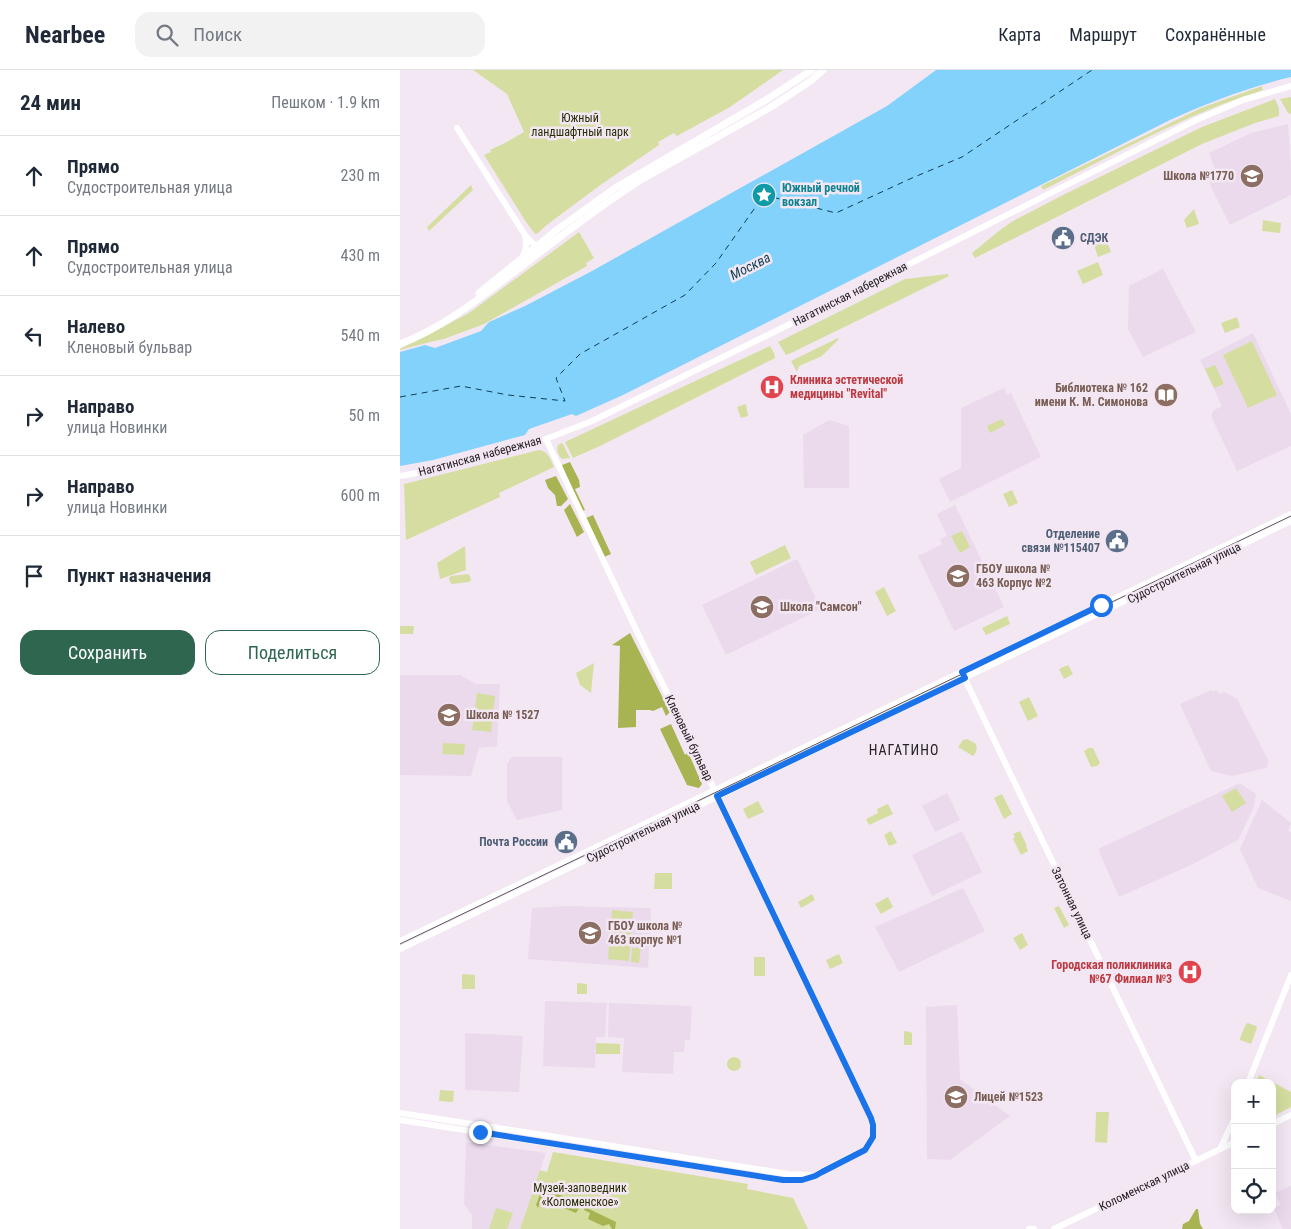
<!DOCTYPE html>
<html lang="ru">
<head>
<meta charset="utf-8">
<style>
	body { margin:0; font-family:"Roboto Condensed",sans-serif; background:#f2f2f3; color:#1f2937 }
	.controls { position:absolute; right:15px; bottom:15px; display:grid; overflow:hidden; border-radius:10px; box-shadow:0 5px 20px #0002 }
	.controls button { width:45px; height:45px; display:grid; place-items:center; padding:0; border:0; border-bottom:1px solid #e0e1e3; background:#fff; color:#1f2937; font:25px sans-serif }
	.stop { position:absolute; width:15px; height:15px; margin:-11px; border:4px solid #1a73e8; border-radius:50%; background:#fff }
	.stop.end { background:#1a73e8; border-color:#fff; box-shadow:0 1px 5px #0008 }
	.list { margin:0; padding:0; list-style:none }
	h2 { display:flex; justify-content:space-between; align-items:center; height:65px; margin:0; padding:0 20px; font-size:21px }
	h2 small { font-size:16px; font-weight:400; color:#747a83 }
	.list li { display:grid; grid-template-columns:32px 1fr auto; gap:15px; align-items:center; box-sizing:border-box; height:80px; padding:0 20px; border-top:1px solid #e0e1e3 }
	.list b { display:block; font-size:19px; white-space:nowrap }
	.list p { margin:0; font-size:16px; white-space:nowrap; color:#747a83 }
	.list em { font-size:16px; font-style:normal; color:#747a83 }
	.actions { display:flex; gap:10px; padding:15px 20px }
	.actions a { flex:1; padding:11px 0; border:1px solid #2e664f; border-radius:15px; text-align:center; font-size:18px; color:#2e664f }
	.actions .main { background:#2e664f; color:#fff }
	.icon { flex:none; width:28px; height:28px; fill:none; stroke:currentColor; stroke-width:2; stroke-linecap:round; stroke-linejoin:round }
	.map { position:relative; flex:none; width:891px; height:1159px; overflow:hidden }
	header { display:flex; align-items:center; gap:30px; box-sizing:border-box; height:70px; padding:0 25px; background:#fff; border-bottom:1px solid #e0e1e3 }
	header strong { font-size:24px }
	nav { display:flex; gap:28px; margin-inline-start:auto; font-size:18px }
	.search { width:350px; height:45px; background:#f2f2f3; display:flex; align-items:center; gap:12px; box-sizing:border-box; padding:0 18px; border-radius:15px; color:#747a83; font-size:19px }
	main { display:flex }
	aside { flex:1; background:#fff }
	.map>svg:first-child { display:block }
</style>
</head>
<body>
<header>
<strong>Nearbee</strong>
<div class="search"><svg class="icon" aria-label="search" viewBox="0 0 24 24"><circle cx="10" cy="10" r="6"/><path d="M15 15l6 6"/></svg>Поиск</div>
<nav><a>Карта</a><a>Маршрут</a><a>Сохранённые</a></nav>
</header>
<main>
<aside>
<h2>24 мин<small>Пешком · 1.9 km</small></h2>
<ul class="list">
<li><svg class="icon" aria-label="ahead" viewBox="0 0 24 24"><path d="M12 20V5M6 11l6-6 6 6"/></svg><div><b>Прямо</b><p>Судостроительная улица</p></div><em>230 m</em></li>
<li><svg class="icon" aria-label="ahead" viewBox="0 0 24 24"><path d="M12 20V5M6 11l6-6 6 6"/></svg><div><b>Прямо</b><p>Судостроительная улица</p></div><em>430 m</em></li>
<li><svg class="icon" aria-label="left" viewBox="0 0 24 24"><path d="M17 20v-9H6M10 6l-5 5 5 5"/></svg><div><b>Налево</b><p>Кленовый бульвар</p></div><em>540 m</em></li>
<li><svg class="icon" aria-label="right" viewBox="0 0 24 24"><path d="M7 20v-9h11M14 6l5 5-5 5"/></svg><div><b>Направо</b><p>улица Новинки</p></div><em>50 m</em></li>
<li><svg class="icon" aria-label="right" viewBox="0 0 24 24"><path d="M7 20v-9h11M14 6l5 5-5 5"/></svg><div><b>Направо</b><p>улица Новинки</p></div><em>600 m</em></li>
<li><svg class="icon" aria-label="arrive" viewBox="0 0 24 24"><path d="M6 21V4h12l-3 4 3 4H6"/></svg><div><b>Пункт назначения</b></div></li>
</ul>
<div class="actions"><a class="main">Сохранить</a><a>Поделиться</a></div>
</aside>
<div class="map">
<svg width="891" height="1159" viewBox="0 0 891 1159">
	<rect width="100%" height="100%" fill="#f3e7f3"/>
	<path fill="#ebdaec" d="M888 54 891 96V125L830 155 813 121 809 112 815 99 809 83 851 63Z
		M763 199 796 262 743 287 728 259 729 216Z
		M853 263 891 344V376L837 401 811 346 813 341 822 336 800 290Z
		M604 318 607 325 611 323 641 387 550 432 539 409 561 398V338Z
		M429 350 449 356V418H404L403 365Z
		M555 435 604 537 554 561 518 486 542 474 540 469 547 466 537 444Z
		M397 489 421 539 326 585 302 535Z
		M0 605H60L76 614H100L97 676 79 678 71 706 0 705Z
		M811 620 812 622 816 620 820 624 825 622 837 629 869 692 866 698 832 706 811 701 780 634Z
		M112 687H162V740L117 750 107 731V694Z
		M840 713 856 724 854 737 838 770 791 795 719 827 698 779Z
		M547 723 560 750 535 762 522 736Z
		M862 730 891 753 888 761 891 762V831L858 818 840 779Z
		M562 761 582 802 532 826 512 785Z
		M563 818 585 861 499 902 475 857Z
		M164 836 251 838 248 898 128 889 132 838Z
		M145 931 207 933 205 967H196L195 998 143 996Z
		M209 933 292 936 290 970H285L284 982H274L273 1004 222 1002 224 968 208 967Z
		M557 935 560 1009 610 1046 550 1090 527 1089 526 937Z
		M65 963 123 966 119 1022 65 1020Z
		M66 1072 146 1083 120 1159H72V1145L64 1134Z
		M891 1116V1159H883L874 1138 881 1135 875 1123Z"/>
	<path fill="#d5dea0" d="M73 0H383L330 37 277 66 274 63 258 72 259 75 199 116 148 154 138 163 135 164 126 152 84 85 91 82 90 80 105 73 124 62 107 24Z
		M862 16 863 20C786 44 715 84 643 120L641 116 801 38Z
		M891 27V44L888 43 880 29Z
		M875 29 879 38V46L855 53 802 74 575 188 572 183 600 160 613 151 663 125 802 57Z
		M71 115 73 120 29 161 27 157Z
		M794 139 799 154 787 158 784 150Z
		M863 150 881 153 880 163 862 161Z
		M179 162 194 188 186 193 187 196 84 254 44 269 30 272 0 280V279L69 243Z
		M707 171 711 182 698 187 694 175Z
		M698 192 703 205 683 214 677 201Z
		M548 204 549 206 391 283 386 285 378 272 505 209Z
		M837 247 840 257 825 263 821 253Z
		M438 268 439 269 422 286 399 296 397 302 391 291Z
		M852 271 877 325 848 338 823 285Z
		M370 276 374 283 375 288 202 375 173 388 165 372Z
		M815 295 824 314 814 318 805 299Z
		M346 334 348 346 341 348 337 337Z
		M602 349 605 355 590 363 587 356Z
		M162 373 163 374 170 388 162 389C158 385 156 380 158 375Z
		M139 380C148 381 151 390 154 397L99 423 100 427 6 470 4 414Z
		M612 420 618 433 609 437 603 424Z
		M562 461 570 477 560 483 551 466Z
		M385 475 391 488 356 505 350 492Z
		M65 476 66 500 40 509 37 493Z
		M68 504 70 506 71 510 69 512 52 514 50 512 49 508 51 506Z
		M484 517 496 541 487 546 475 522Z
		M607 546 610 554 586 565 582 558Z
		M0 556H14L13 564H0Z
		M194 593 191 623 180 615 176 603Z
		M668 595 673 604 664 609 659 599Z
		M77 623 95 626 91 662 72 660Z
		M629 627 638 646 628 651 619 632Z
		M567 669 575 673C578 678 577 682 573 686L558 677 563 670Z
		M43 673 65 674 64 685 42 684Z
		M689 678H693L700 693 697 696 691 697 684 681Z
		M836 718 846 733 832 742 822 726Z
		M602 724 612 744 604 749 594 728Z
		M358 731 364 742 348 749 343 739Z
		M488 734 493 744 469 755 466 749 478 743 477 739Z
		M491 761 497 773 489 776 484 765Z
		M620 761 627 776 626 777 628 781 621 785 613 769 615 767 613 764Z
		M255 803H272V819H254Z
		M412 824 415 830 401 838 398 832Z
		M488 827 493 837 481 844 475 834Z
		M659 836 669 855 664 858 654 838Z
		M212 840 233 842 229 891 208 889Z
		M622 863 628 875 620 880 613 868Z
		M232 878H241L239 893 231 892Z
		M439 884 443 893 430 899 426 890Z
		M354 887H365V906H354Z
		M62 904 75 905V919H62Z
		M177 913 187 914V924H177Z
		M848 953 856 956 857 958 851 974 840 970V968L846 954Z
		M504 961 510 962 512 963V975H504Z
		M196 973 220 974V984H196Z
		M327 994a7 7 0 1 1 14 0a7 7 0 1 1-14 0Z
		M859 1005 891 1022V1037L872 1047V1013H856Z
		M40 1020 54 1021 53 1032 39 1031Z
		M696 1042H709L707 1073 695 1072Z
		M153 1082 348 1114 347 1119 393 1128 408 1159H120L140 1100 147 1102Z
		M96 1138 113 1143 107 1159H89Z"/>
	<path fill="#a8b351" d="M170 392 179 410 180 417 175 419 185 440 182 441 162 395Z
		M156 406 168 429 161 436H157L155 425 148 418 145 410Z
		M170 434 184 462 177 467 164 440Z
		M193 445 211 484 204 487 186 448Z
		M230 563 270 642 266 646 262 637 253 641 250 640H236V657L218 658 220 576 212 575Z
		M271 654 285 685 288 682 302 714 299 718 287 715 260 659Z
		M144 1117 181 1135 180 1138H179L176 1143 141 1129 138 1138 136 1135 142 1119Z
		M185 1137 216 1152 215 1159H212L209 1154 203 1156 188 1149 190 1143 184 1140Z
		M796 1139H798L800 1154 803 1159H782L783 1154 789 1151Z"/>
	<path fill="#82d2fc" d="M536 0H891V7C849 17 809 32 770 50L223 325 176 346 172 344 129 359 125 365 33 390 0 396V282L25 275 35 278 81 261 89 252 125 236 192 201 487 36Z"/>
	<path fill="#f3e7f3" d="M171 345 172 347 130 362 129 360Z"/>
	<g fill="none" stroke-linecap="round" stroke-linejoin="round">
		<path stroke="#103e54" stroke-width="1" stroke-dasharray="6 5" stroke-linecap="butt" d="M0 327 61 316 108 325 165 331 156 308 180 284 285 225 316 193 364 125 436 143 512 108 562 87 692 0"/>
		<path stroke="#fff" stroke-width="6" d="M57 58 125 165C132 173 136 179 147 176
			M122 188C126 180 127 175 125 166
			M0 406 39 399 114 379 146 369 192 351 368 265 796 50 843 30 891 16
			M563 605 796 1091
			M0 871 891 444
			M0 879 891 451
			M848 1013 891 905
			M0 1043 150 1066 388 1104 409 1105
			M0 1050 383 1110 402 1109 415 1106 422 1101 465 1080 473 1067V1060L471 1048 462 1029 320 731 240 568 146 369
			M872 1054 891 1045
			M820 1079 835 1047
			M629 1159H634
			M654 1159 835 1072"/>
		<path stroke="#fff" stroke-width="7" d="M79 223 158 159 215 118 366 30 412 0
			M0 274C47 256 85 224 125 194 162 165 199 137 239 111L371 37 412 10 423 0"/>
		<path stroke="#575157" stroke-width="1" d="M0 874 891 446"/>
	</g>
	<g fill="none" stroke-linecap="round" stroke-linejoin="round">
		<path stroke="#1a73e8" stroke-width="6" d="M80 1062 383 1110H402L415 1106 422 1102 465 1080 473 1067V1055L471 1048 317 726 565 608 562 602 701 535"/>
	</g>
	<defs>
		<g id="school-disc" transform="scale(1.25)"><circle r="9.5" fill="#8d6e63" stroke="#f3e7f3"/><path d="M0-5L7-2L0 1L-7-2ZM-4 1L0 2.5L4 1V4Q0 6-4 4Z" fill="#fff"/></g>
		<g id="sight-disc" transform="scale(1.25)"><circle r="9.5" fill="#0f9aa8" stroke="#f3e7f3"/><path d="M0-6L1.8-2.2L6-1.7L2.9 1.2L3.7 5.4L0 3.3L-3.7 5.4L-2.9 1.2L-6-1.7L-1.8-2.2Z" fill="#fff"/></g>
		<g id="civic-disc" transform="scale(1.25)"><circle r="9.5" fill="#5c6f8a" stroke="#f3e7f3"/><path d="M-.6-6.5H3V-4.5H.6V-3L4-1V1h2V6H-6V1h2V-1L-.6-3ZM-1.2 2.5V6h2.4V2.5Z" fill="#fff"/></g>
		<g id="hospital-disc" transform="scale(1.25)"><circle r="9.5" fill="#e0444e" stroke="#f3e7f3"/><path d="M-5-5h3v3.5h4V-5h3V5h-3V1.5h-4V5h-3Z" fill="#fff"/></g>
		<g id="library-disc" transform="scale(1.25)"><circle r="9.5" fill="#8d6e63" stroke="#f3e7f3"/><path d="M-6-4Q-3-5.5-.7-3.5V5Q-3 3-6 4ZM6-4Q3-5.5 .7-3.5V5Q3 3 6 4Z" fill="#fff"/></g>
	</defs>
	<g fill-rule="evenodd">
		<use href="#school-disc" x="852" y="106"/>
		<use href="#sight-disc" x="364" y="125"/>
		<use href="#civic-disc" x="663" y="168"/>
		<use href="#hospital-disc" x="372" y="317"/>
		<use href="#library-disc" x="766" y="325"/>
		<use href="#civic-disc" x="717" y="471"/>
		<use href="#school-disc" x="558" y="506"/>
		<use href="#school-disc" x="362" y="537"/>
		<use href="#school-disc" x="49" y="645"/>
		<use href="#civic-disc" x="166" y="772"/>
		<use href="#school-disc" x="190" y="863"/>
		<use href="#hospital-disc" x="790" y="902"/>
		<use href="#school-disc" x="556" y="1027"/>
	</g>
	<g text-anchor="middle" stroke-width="5" stroke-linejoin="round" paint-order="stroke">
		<g font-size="12" fill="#282c02" stroke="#f3e7f3">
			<text x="180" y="52">Южный<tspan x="180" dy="14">ландшафтный парк</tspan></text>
			<text x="180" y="1122">Музей-заповедник<tspan x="180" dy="14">«Коломенское»</tspan></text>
		</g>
		<g font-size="12" font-weight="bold" fill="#785e54" stroke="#f3e7f3" text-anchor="start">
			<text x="834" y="110" text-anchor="end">Школа №1770</text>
			<text x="748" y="322" text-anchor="end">Библиотека № 162<tspan x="748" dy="14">имени К. М. Симонова</tspan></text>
			<text x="576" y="503">ГБОУ школа №<tspan x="576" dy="14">463 Корпус №2</tspan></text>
			<text x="380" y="541">Школа "Самсон"</text>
			<text x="66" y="649">Школа № 1527</text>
			<text x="208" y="860">ГБОУ школа №<tspan x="208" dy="14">463 корпус №1</tspan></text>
			<text x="574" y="1031">Лицей №1523</text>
		</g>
		<g font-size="12" font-weight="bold" fill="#0d838f" stroke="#f3e7f3" text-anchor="start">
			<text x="382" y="122">Южный речной<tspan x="382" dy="14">вокзал</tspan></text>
		</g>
		<g font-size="12" font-weight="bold" fill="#4e5e75" stroke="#f3e7f3" text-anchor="end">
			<text x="680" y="172" text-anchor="start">СДЭК</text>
			<text x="700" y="468">Отделение<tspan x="700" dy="14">связи №115407</tspan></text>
			<text x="148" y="776">Почта России</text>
		</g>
		<g font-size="12" fill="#252126" stroke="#f3e7f3">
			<text transform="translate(450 224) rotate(-27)" y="4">Нагатинская набережная</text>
			<text transform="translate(80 386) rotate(-15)" y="4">Нагатинская набережная</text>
			<text transform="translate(784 503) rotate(-26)" y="4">Судостроительная улица</text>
			<text transform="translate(289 668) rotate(64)" y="4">Кленовый бульвар</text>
			<text transform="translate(243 762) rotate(-26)" y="4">Судостроительная улица</text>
			<text transform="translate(672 833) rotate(64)" y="4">Затонная улица</text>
			<text transform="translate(744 1116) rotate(-26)" y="4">Коломенская улица</text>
		</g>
		<g font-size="12" font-weight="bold" fill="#be3a42" stroke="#f3e7f3" text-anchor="start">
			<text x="390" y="314">Клиника эстетической<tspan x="390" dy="14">медицины "Revital"</tspan></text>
			<text x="772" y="899" text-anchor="end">Городская поликлиника<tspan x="772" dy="14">№67 Филиал №3</tspan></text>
		</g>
		<g font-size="14" font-style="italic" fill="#103e54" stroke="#f3e7f3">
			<text transform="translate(350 196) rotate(-27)" y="5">Москва</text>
		</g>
		<g font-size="14" letter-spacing="1" fill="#252126" stroke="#f3e7f3">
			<text x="504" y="685">НАГАТИНО</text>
		</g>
	</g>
</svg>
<div class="controls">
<button>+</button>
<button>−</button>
<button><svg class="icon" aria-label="locate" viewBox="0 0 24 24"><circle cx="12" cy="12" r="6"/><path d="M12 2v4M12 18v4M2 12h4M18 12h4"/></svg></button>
</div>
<div class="stop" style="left:701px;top:535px"></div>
<div class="stop end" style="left:80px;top:1062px"></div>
</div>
</main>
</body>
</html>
